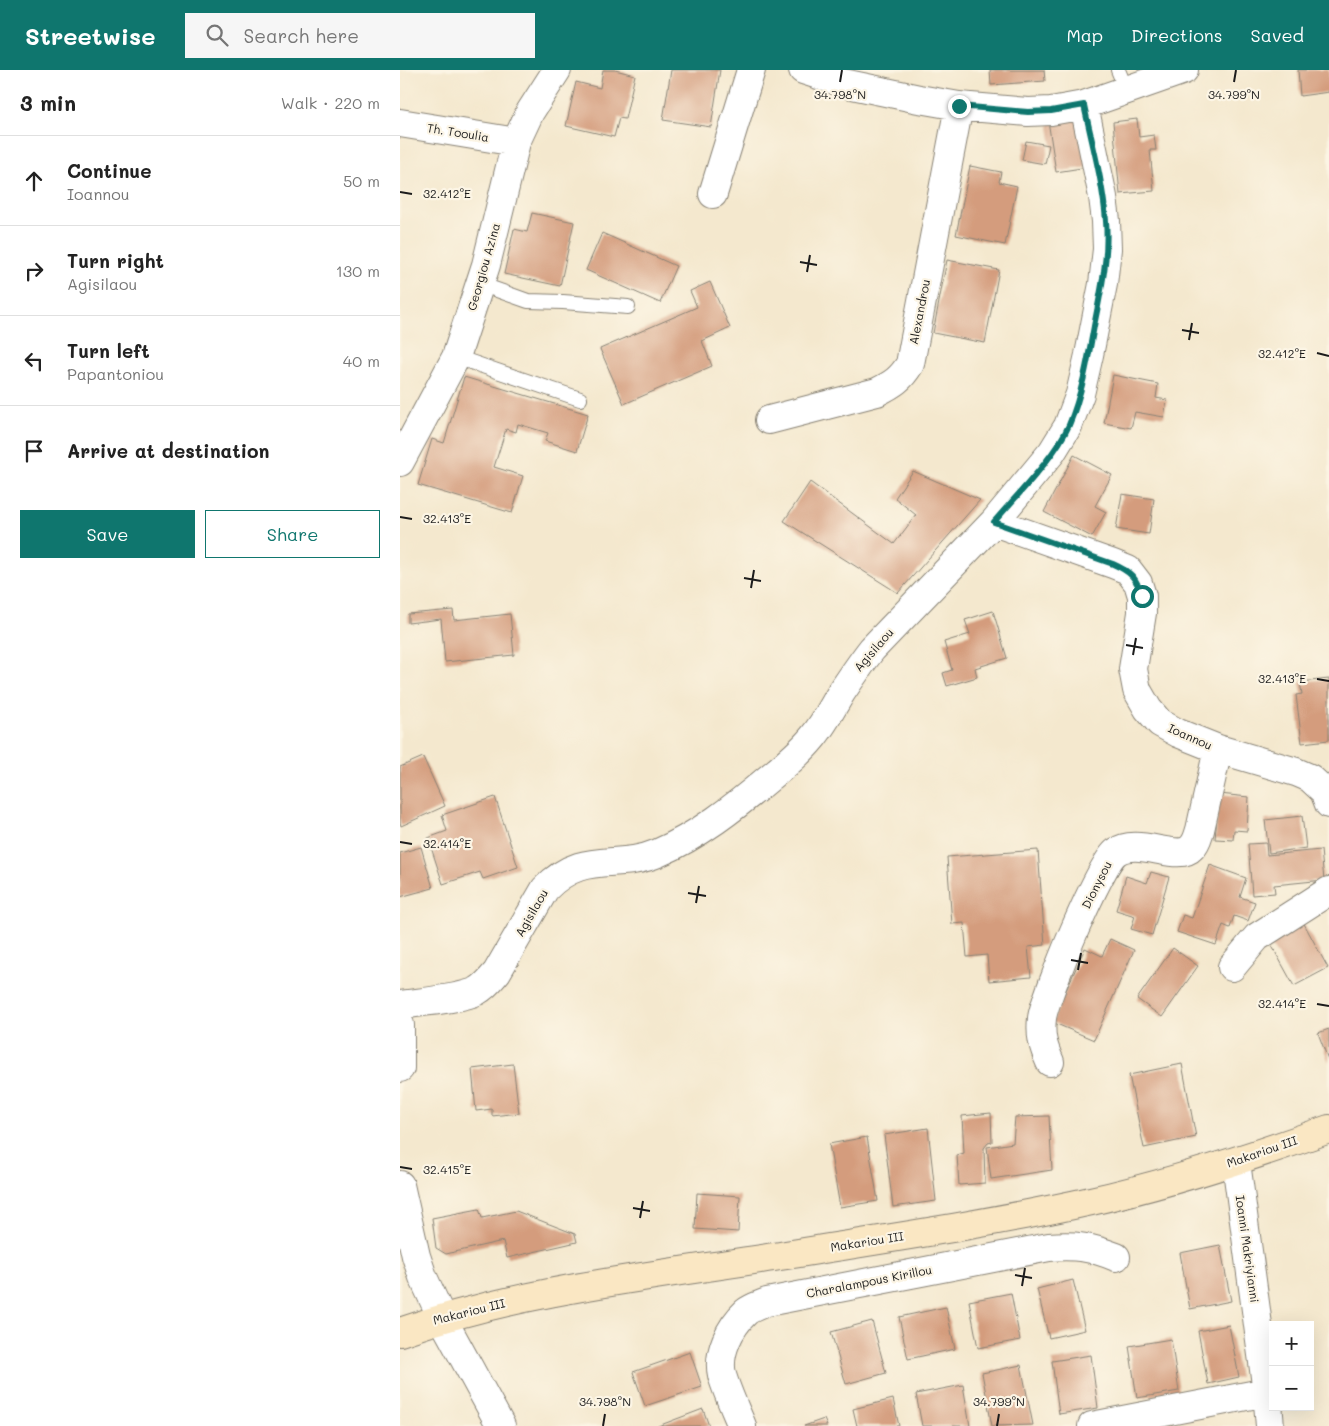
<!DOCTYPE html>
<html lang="en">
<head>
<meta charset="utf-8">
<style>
	body { margin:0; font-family:Mali,sans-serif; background:#f6f6f6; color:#222 }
	.controls { position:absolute; right:15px; bottom:15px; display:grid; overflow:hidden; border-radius:0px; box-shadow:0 5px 20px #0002 }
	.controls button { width:45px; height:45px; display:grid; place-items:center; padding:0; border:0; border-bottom:1px solid #e0e0e0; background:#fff; color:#222; font:25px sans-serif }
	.stop { position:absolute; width:15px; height:15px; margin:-11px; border:4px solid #0f766e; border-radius:50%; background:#fff }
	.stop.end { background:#0f766e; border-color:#fff; box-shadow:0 1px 5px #0008 }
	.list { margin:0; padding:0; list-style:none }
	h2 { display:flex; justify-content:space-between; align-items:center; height:65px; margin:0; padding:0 20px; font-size:21px }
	h2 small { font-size:16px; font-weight:400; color:#767676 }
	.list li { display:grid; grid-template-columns:32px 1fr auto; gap:15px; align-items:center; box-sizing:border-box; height:90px; padding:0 20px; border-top:1px solid #e0e0e0 }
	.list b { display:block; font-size:19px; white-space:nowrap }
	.list p { margin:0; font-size:16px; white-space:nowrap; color:#767676 }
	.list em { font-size:16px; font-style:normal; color:#767676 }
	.actions { display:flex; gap:10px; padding:15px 20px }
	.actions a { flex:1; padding:11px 0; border:1px solid #0f766e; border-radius:0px; text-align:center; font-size:18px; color:#0f766e }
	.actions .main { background:#0f766e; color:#fff }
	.icon { flex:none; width:28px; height:28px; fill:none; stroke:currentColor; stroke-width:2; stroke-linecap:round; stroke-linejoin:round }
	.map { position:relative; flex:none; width:929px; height:1356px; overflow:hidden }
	header { display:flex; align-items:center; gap:30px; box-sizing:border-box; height:70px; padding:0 25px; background:#0f766e; color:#fff }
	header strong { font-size:24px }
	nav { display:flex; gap:28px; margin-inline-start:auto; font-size:18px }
	.search { width:350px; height:45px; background:#f6f6f6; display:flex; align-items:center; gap:12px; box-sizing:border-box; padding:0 18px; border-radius:0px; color:#767676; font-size:19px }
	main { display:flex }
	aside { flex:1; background:#fff }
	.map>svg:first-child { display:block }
</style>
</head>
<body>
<header>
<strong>Streetwise</strong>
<div class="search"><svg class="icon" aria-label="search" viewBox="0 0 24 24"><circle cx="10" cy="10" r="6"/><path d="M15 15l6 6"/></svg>Search here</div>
<nav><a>Map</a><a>Directions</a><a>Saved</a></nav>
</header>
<main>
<aside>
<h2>3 min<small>Walk · 220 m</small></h2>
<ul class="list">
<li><svg class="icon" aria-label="ahead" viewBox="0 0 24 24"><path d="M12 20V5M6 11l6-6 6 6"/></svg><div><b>Continue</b><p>Ioannou</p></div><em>50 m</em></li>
<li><svg class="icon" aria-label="right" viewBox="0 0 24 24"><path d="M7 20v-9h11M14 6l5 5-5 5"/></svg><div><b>Turn right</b><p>Agisilaou</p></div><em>130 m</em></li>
<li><svg class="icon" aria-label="left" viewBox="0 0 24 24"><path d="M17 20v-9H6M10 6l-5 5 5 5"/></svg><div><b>Turn left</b><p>Papantoniou</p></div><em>40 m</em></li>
<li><svg class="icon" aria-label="arrive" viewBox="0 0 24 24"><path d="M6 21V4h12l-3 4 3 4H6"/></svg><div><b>Arrive at destination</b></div></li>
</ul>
<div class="actions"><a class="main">Save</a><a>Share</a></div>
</aside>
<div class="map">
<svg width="929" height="1356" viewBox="0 0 929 1356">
	<rect width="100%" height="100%" fill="#fcf5e5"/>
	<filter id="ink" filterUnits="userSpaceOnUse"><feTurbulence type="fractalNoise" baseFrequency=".02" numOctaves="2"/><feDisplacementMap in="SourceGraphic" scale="10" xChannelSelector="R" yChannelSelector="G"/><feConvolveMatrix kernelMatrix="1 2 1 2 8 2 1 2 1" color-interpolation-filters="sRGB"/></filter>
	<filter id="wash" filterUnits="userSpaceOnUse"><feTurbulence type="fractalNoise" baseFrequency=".0096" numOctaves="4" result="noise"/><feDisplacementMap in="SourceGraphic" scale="20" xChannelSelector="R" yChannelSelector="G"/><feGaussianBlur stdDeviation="1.12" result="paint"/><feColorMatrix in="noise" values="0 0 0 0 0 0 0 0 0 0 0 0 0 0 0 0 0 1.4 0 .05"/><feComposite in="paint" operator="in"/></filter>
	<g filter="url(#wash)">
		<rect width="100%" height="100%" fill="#f4e8ce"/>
		<g id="blocks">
			<path fill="#d49c7d" d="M203 0H215L235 5 225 49 219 48 214 67 166 56 176 12 200 18Z
				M271 0H320L311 57 263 50Z
				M590 0H644L645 11 591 15Z
				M898 0H929V22L900 26Z
				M678 39 688 97 656 102 647 44Z
				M737 49 739 67 754 65 756 80H750L754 121 720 124 713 52Z
				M626 71 649 75 645 94 622 90Z
				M570 96 601 102 599 112 617 116 605 175 556 165Z
				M132 143 174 152 160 216 104 204 114 159 127 162Z
				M202 163 276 196 260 233 186 200Z
				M547 190 599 200 585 273 533 263Z
				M310 212 330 258 302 271 312 296 224 334 200 279 297 237 290 221Z
				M713 305 758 314 756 328 767 330 764 347 735 342 731 358 704 353Z
				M64 307 188 344 177 381 145 371 148 363 118 354 116 362 106 359 94 397 123 406 112 443 18 415 32 369 44 373Z
				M674 385 712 405 695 436 706 442 692 467 644 442Z
				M513 401 580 430 498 523 384 451 410 412 494 474 516 445 495 428Z
				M722 424 754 429 749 464 716 459Z
				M53 540 54 550 110 544 114 585 45 592 41 549 8 553V544Z
				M593 541 607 588 575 598 577 607 547 616 543 603 552 600 544 572 570 564 565 550Z
				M929 609V670L902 673 896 625 902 624 900 612Z
				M23 687 45 736 1 756 0 752V697Z
				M819 724 849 727 847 761 834 760 833 770 815 769Z
				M95 727 118 797 83 809 80 802 43 814 28 768 47 761 42 745Z
				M902 746 906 778 869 783 865 750Z
				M866 773 867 785 921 780 924 810 874 815 875 823 852 825 848 774Z
				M21 777 33 818 0 827V783Z
				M638 780 645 875 628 877 631 907 589 911 587 885 567 887 564 853 552 854 547 787Z
				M810 795 846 808 840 827 855 832 848 851 834 846 830 858 823 855 816 875 777 862 783 845 792 848Z
				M751 802 769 807 752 865 731 859 735 846 716 840 726 806 747 813Z
				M901 848 928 898 894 916 867 867Z
				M710 869 734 880 694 970 652 952 685 878 702 886Z
				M773 878 798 896 762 947 737 929Z
				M929 959V992L918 963Z
				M113 994 119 1043 92 1046V1039L76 1041 72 999Z
				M782 994 796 1067 744 1078 729 1005Z
				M591 1043 592 1072 588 1073 584 1078 585 1113 559 1115 557 1085 564 1083 562 1046Z
				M649 1046 652 1100 591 1109 587 1077 613 1073 615 1047Z
				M528 1058 536 1131 493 1137 484 1065Z
				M467 1067 478 1131 440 1137 429 1074Z
				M297 1123 340 1126 338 1162 295 1159Z
				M79 1139 82 1148 116 1141 175 1164 177 1172 107 1188 103 1171 46 1184 36 1178 32 1148Z
				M820 1175 831 1231 790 1239 780 1183Z
				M673 1210 685 1260 649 1268 637 1219Z
				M611 1223 620 1270 578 1278 569 1231Z
				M546 1237 555 1279 508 1289 499 1247Z
				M472 1251 486 1303 446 1314 431 1262Z
				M829 1255 839 1307 808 1314 798 1261Z
				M771 1269 779 1321 737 1328 729 1276Z
				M290 1282 302 1317 245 1336 233 1302Z
				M691 1285 698 1338 659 1344 652 1291Z
				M621 1295 633 1355 592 1356 582 1303Z
				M563 1315 570 1356H522L516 1324Z
				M493 1329 499 1356H457L453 1339Z
				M303 1339 309 1356H258Z
				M424 1349 427 1356H404Z"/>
		</g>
	</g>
	<g filter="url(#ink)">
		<use href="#blocks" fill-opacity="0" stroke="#888275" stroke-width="1"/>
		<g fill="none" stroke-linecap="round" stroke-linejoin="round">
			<g stroke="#888275" stroke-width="16">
				<path id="service" d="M718 0 726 19
					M80 214 128 231 163 232 228 237
					M56 287 180 329"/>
			</g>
			<g stroke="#888275" stroke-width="30">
				<path id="minor" d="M403 0 443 13 519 29 559 36 628 42 651 41 684 35 784 0
					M0 53 116 72
					M313 124 351 0
					M369 350 477 322C493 314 501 309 510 294L559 36
					M0 392 56 287 86 195 116 72 130 42 157 0
					M594 452 713 494 728 500 738 513 742 526V543L733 599 737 620 748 639 760 653 778 663 818 679 896 702 910 708 924 721 929 734
					M832 897 857 867 929 821
					M0 935C20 932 60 929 77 921 86 916 91 909 97 902L145 819C183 779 216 801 258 783 298 766 335 737 368 709 384 696 400 683 413 667 424 654 432 638 441 623 451 608 461 593 472 579L594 452 652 382 668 356 680 324 689 285 703 214 707 179 706 151 703 127 684 35
					M0 955V998
					M650 992C643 976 640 966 642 948 645 926 700 793 716 782 738 766 778 793 792 777 797 772 798 766 800 760L818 679
					M836 1092 867 1322 870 1356
					M0 1115 16 1186 23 1207 42 1248
					M342 1356C335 1339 327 1322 322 1305 317 1283 330 1257 346 1242 352 1237 360 1235 367 1232L649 1177C676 1175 691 1177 716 1187
					M692 1356 867 1322"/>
			</g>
			<g stroke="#888275" stroke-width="30">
				<path id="tertiary" d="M42 1248 101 1356"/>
			</g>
			<g stroke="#888275" stroke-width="30">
				<path id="secondary" d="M0 1262C122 1220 253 1206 380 1186 484 1169 588 1154 691 1131 772 1113 851 1087 929 1059"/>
			</g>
			<use href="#service" stroke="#fff" stroke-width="14"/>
			<use href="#minor" stroke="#fff" stroke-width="28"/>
			<use href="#tertiary" stroke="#fff" stroke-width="28"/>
			<use href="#secondary" stroke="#fae7c3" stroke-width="28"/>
		</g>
	</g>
	<g fill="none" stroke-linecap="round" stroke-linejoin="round" filter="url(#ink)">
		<path stroke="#0f766e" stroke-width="6" d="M559 36 628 42 651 41 684 35C692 73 703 112 706 151 709 186 701 221 694 256 688 289 682 324 669 355 655 387 617 425 594 452L713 494C731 502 736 507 742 526"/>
	</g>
	<path fill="none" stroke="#1c1c1c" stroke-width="2" d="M440 12 442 0M834 12 836 0M0 122 12 124M400 192 417 195M407 202 410 185M782 260 799 263M789 270 792 253M917 283 929 286M0 447 12 449M344 508 361 511M351 518 354 500M726 575 743 578M733 585 736 568M917 609 929 611M0 772 12 774M288 823 306 826M296 833 299 816M671 890 688 893M678 900 681 883M917 934 929 936M0 1097 12 1099M233 1138 250 1141M240 1148 243 1131M615 1205 632 1208M622 1216 625 1198M203 1356 205 1344M597 1356 599 1344"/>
	<g text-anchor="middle" stroke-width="4.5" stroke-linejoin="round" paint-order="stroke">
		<g font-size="12" fill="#1c1c1c" stroke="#fcf5e5">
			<text transform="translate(58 63) rotate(9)" y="4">Th. Tooulia</text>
			<text transform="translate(84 197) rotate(-74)" y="4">Georgiou Azina</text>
			<text transform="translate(520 242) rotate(-79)" y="4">Alexandrou</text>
			<text transform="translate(474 580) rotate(-49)" y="4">Agisilaou</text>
			<text transform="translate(790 667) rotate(24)" y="4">Ioannou</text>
			<text transform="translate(697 815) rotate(-63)" y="4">Dionysou</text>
			<text transform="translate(132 843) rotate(-60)" y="4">Agisilaou</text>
			<text transform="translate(862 1082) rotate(-19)" y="4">Makariou III</text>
			<text transform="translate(467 1172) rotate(-9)" y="4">Makariou III</text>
			<text transform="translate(847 1179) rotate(82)" y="4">Ioanni Makriyianni</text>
			<text transform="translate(469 1212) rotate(-11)" y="4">Charalampous Kirillou</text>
			<text transform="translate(69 1242) rotate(-14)" y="4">Makariou III</text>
		</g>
	</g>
	<g font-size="12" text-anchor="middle" fill="#1c1c1c" stroke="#fcf5e5" stroke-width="4.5" stroke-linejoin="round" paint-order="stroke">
		<text x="440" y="29">34.798°N</text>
		<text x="834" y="29">34.799°N</text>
		<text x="47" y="128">32.412°E</text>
		<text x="882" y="288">32.412°E</text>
		<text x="47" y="453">32.413°E</text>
		<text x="882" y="613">32.413°E</text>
		<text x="47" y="778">32.414°E</text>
		<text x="882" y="938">32.414°E</text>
		<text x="47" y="1104">32.415°E</text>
		<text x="205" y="1336">34.798°N</text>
		<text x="599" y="1336">34.799°N</text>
	</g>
</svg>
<div class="controls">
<button>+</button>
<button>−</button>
</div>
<div class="stop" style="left:742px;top:526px"></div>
<div class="stop end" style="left:559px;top:36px"></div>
</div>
</main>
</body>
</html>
